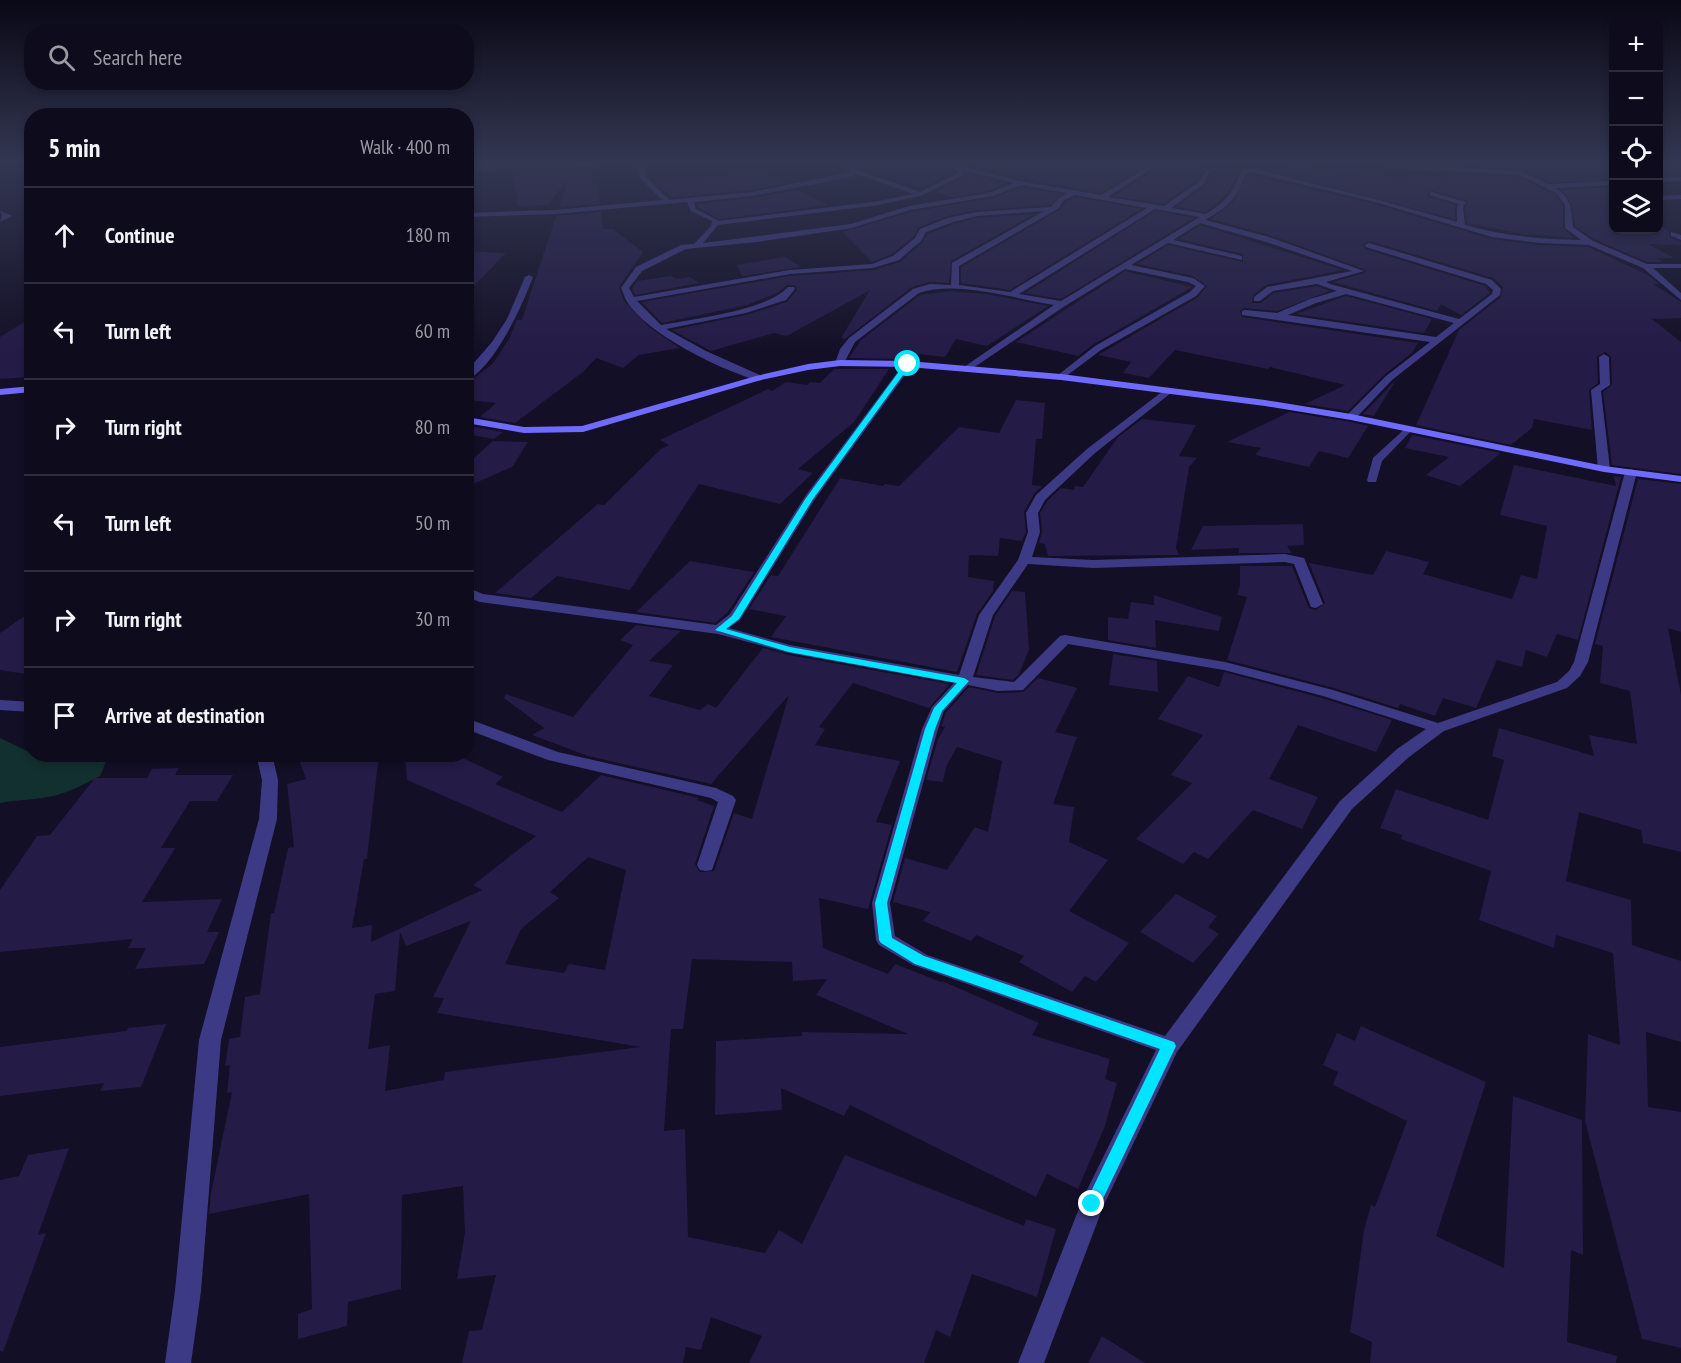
<!DOCTYPE html>
<html lang="en">
<head>
<meta charset="utf-8">
<style>
	body { margin:0; font-family:"PT Sans Narrow",sans-serif; background:#1c1929; color:#f1f3f6 }
	.controls { position:absolute; right:18px; top:18px; display:grid; overflow:hidden; border-radius:12px; box-shadow:0 3px 9px #0003 }
	.controls button { width:54px; height:54px; display:grid; place-items:center; padding:0; border:0; border-bottom:2px solid #2e2b3b; background:#0e0b1c; color:#f1f3f6; font:30px sans-serif }
	.stop { position:absolute; width:18px; height:18px; margin:-14px; border:4px solid #00e5ff; border-radius:50%; background:#fff }
	.stop.end { background:#00e5ff; border-color:#fff; box-shadow:0 2px 6px #0008 }
	.list { margin:0; padding:0; list-style:none }
	h2 { display:flex; justify-content:space-between; align-items:center; height:78px; margin:0; padding:0 24px; font-size:26px }
	h2 small { font-size:20px; font-weight:400; color:#9b9ba3 }
	.list li { display:grid; grid-template-columns:39px 1fr auto; gap:18px; align-items:center; box-sizing:border-box; height:96px; padding:0 24px; border-top:2px solid #2e2b3b }
	.list b { display:block; font-size:22px; white-space:nowrap }
	.list em { font-size:20px; font-style:normal; color:#9b9ba3 }
	.icon { flex:none; width:33px; height:33px; fill:none; stroke:currentColor; stroke-width:2; stroke-linecap:round; stroke-linejoin:round }
	.map { position:relative; flex:none; width:1681px; height:1363px; overflow:hidden }
	.search { position:absolute; background:#0e0b1c; box-shadow:0 3px 9px #0003; left:24px; top:24px; width:450px; height:66px; display:flex; align-items:center; gap:15px; box-sizing:border-box; padding:0 21px; border-radius:24px; color:#9b9ba3; font-size:22px }
	.panel { position:absolute; background:#0e0b1c; box-shadow:0 3px 9px #0003; left:24px; top:108px; width:450px; height:654px; border-radius:24px }
	.map>svg:first-child { display:block }
</style>
</head>
<body>
<div class="map">
<svg width="1681" height="1363" viewBox="0 0 1681 1363">
	<rect width="100%" height="100%" fill="#130f26"/>
	<path fill="#12302f" d="M0 738 44 759 80 755H109L100 776C82 785 63 796 42 798 28 800 14 800 0 803Z"/>
	<path fill="#241b47" fill-rule="evenodd" d="M856 162H955L952 167 955 172 922 188 856 167Z
		M961 162H1202L1196 167 1307 165 1324 173 1345 166 1408 179V174L1445 177V173L1519 177 1555 195 1563 206V228L1574 238 1523 234 1467 223 1465 208 1468 201 1432 190 1427 194 1428 197 1455 205V219L1256 167 1240 169 1227 194 1206 212 1177 207 1206 185 1212 172 1208 167 1205 168 1197 180 1163 204 1114 196 1152 171 1149 164 1101 193 1020 179Z
		M1447 162 1614 163V179L1548 182 1521 169 1447 164Z
		M1659 163 1681 164V175L1659 176Z
		M593 171 592 185 598 184 600 204 559 207 569 177 548 205 518 206 513 174Z
		M764 171 786 183 752 190 672 197 653 181Z
		M966 173 1007 183 988 191 952 197 935 192 965 177Z
		M1248 175 1374 204 1491 239 1540 245 1588 247 1648 275 1659 284H1653L1681 302V318L1652 319 1681 342V474L1612 465 1603 392 1612 385 1611 357 1605 352 1597 357 1598 383 1589 390 1592 430 1534 419 1532 428 1511 445 1416 425 1459 330 1501 297 1503 287 1493 278 1370 241 1363 244 1365 249 1485 286 1490 293 1461 315 1441 304 1437 311 1333 282 1365 273 1366 270 1270 235 1211 219 1233 202Z
		M1021 187 1061 194 1050 205 977 210 947 216 919 227 913 237 892 254 872 262 842 232 911 212 993 198Z
		M1614 187V230H1659V224L1669 232V237L1681 242V245L1648 244 1674 258H1656L1663 262H1647L1594 239 1575 226 1572 204 1562 190Z
		M798 190 827 205 719 219 698 207 697 204 752 198Z
		M1075 197 1141 209 1010 290 961 283V267L1060 210 1066 202Z
		M1155 211 1194 218 1061 299 1025 293Z
		M601 212 603 229H613L643 252 619 287 624 301 649 327 680 348 639 355 623 368 596 358 583 372 515 423 480 417 496 403 466 400V385L493 363 509 339 517 320H522L556 216Z
		M1034 214 951 261 949 283 929 282 912 287 845 339 841 338 870 290 787 336 774 333 711 351 672 330 746 315 787 302 797 290 796 286 787 285 777 293 747 305 662 323 642 302 790 276 874 270 900 262 922 243 928 234 954 224 977 218Z
		M1200 225 1343 270 1266 285 1253 295 1252 303H1261L1274 293 1317 286 1330 291 1277 311 1244 308 1240 311 1242 317 1418 343 1412 353 1385 374 1348 411 1305 404 1345 385 1270 367 1268 369 1175 350 1149 378 1123 373 1131 362 1098 355 1197 298 1207 286 1193 276 1137 264 1168 245 1243 262V254L1179 239Z
		M466 251 506 253 466 294Z
		M785 257 801 267 742 276 737 265Z
		M1125 271 1192 287 1094 344 1078 356 1016 342Z
		M671 276 676 279 690 277 699 283 635 295 632 288 637 281Z
		M950 291 986 294 1048 306 987 346 956 339 945 357 900 352 896 359 849 358 861 340 920 295Z
		M1346 296 1432 319 1424 333 1296 314Z
		M32 317V377L0 379V337Z
		M834 369H889L854 422 798 469 813 473 780 504 699 484 630 590 557 576 531 598 495 593 598 504 604 505 661 449 669 445 660 440 768 389 772 391 786 382 807 385 810 382 820 383Z
		M1396 380 1374 416 1363 414 1394 382Z
		M1016 400 1045 403 1042 439H1036L1032 485 1042 486 1034 494 1024 512 1026 532 1022 541 1000 538 998 556 969 555 968 577 994 581 993 591 977 614 957 672 771 637 786 616 749 609 771 575 778 576 840 478 883 486 885 484 899 486 959 427 999 433Z
		M1289 412 1351 422 1368 426 1348 458 1319 451 1309 467 1255 455 1261 448 1227 442Z
		M1142 419 1196 425 1179 456 1197 458 1189 467 1176 548 1179 555 1048 556 1045 544 1039 543 1042 532 1040 513 1047 501 1061 488 1074 490 1075 486 1083 487 1118 437Z
		M470 426 503 432 494 439 466 434V429Z
		M1412 435 1501 453 1460 486 1426 475 1449 457 1405 448Z
		M493 441 528 442 512 467 466 487V465Z
		M1514 465 1616 486 1614 476 1621 477 1578 640 1557 634 1547 657 1526 650 1522 667 1497 660 1476 708 1443 698 1435 716 1400 704 1398 708 1334 688 1227 660 1247 597 1237 595 1240 585V566H1292L1309 608 1316 610 1325 603 1309 563 1373 575 1386 551 1429 562 1423 574 1512 599 1521 575 1537 579 1547 526 1500 515Z
		M1638 479 1681 484V632L1668 628 1681 695V852L1643 843 1641 830 1579 812 1566 881 1631 900 1632 945 1681 961V1042L1646 1032 1648 1107 1681 1112V1348L1642 1339 1585 1121 1588 1034 1620 1045 1613 953 1556 935 1554 948 1479 920 1491 871 1401 839 1402 835 1380 828 1396 789 1488 820 1504 760 1492 756 1499 728 1594 756 1589 735 1637 744 1630 691 1600 683 1603 646 1595 644Z
		M1303 524 1304 545 1287 546 1292 553H1239V548L1191 550 1203 526Z
		M690 561 754 572 728 612 715 623 636 612Z
		M1012 591 1025 592 1029 650 1019 674 1013 680 976 675 995 616Z
		M1154 595 1222 617 1219 631 1155 620 1156 648 1108 640V617L1128 619 1131 602 1154 605V608Z
		M32 611V675L0 670V633Z
		M636 625 681 631 649 661 673 665 649 696 700 710 708 704 716 708 763 648 789 655 950 684 929 708 853 683 819 727 825 729 815 745 900 761 876 822 892 825 868 909 819 898 823 948 888 974 895 964 941 982 942 981 1039 1023 1032 1035 1110 1059 1105 1079 1117 1083 1105 1126 1078 1189 1047 1174 1036 1197 850 1105 844 1116 781 1088 782 1110 715 1115 716 1041 802 1036V1032L908 1034 816 995 827 979 793 981 792 962 692 959 683 1029H671L664 1131 685 1129 688 1237 765 1253 779 1230 802 1244 845 1155 1024 1226 1026 1219 1056 1229 1037 1297 972 1274 950 1337 936 1330 924 1363H749L762 1336 711 1317 701 1350 686 1347 683 1363H462L469 1331 482 1330 496 1275 457 1279 465 1233 463 1186 402 1195 401 1289 348 1302 347 1326 298 1339V1314L312 1309 309 1194 209 1214 211 1193 232 1092 227 1093 230 1065 225 1066 229 1039 240 1037 245 997 260 994 271 913H274L288 848 294 847 287 784 306 779 297 754H379L367 859H364L352 928 372 925 371 942 482 890 473 885 536 836 407 780 405 754H454L503 777 495 784 562 812 601 775 699 798 697 800 714 806 695 864 700 872 714 871 734 813 752 819 789 695 711 784 588 756 532 735 544 728 504 698 506 694 573 717 633 645 620 640ZM588 857 626 870 605 970 569 964 564 973 505 964 521 929 559 898 550 892ZM471 921 433 997 444 998 437 1013 641 1047 445 1072 444 1080 385 1091 390 1045 368 1049 375 994 395 991 400 932 406 946Z
		M1113 654 1157 661 1158 692 1109 685Z
		M1224 672 1322 698 1392 720 1376 752 1298 725 1269 779 1318 797 1302 829 1253 810 1208 859 1194 852 1183 864 1136 839 1192 783 1171 775 1203 735 1158 719 1188 676 1219 687Z
		M1038 678 1077 688 1055 732 1077 737 1053 804 1074 807 1069 842 1108 860 1069 911 1129 943 1096 982 1085 976 1072 992 1019 962 1024 956 976 935 971 941 923 921 930 912 893 902 905 858 947 870 975 827 988 832 1002 761 957 747 946 767 943 782 926 780 938 739 945 727 941 726 946 712 969 687 998 693 1023 692Z
		M179 768 175 775H233L217 801H190L161 848H175L142 902 222 899 207 932H219L204 964 135 969 146 948H128L133 939 0 952V890L37 836 50 835 95 778H147L152 769Z
		M1176 894 1217 916 1208 927 1219 934 1193 963 1140 932Z
		M166 1024 141 1087 100 1091 104 1083 0 1096V1047L126 1031 128 1028Z
		M1361 1026 1486 1082 1436 1236 1504 1268 1513 1096 1582 1120 1583 1255 1571 1250 1567 1342 1617 1356 1616 1363H1370L1372 1342 1350 1332 1364 1230 1371 1205 1375 1207 1407 1121 1333 1085 1338 1072 1323 1065 1337 1033 1355 1041Z
		M69 1148 38 1235 46 1233 3 1352 0 1351V1180L19 1176 28 1155Z
		M1102 1336 1145 1363H1088Z"/>
	<g fill="none" stroke-linecap="round" stroke-linejoin="round">
		<path fill="#3d3a85" fill-rule="evenodd" d="M1408 426 1413 429 1382 461 1376 482H1368L1367 480 1373 458Z"/>
		<path fill="#3d3a85" fill-rule="evenodd" d="M580 162H642L647 178 669 200 752 192 850 172 837 162H844L855 169 920 192 958 173 954 167 958 162 960 166 1020 181 1101 195 1149 166 1151 169 1108 197 1164 206 1199 182 1207 169 1210 171 1204 184 1171 208 1206 214C1229 200 1231 193 1242 170L1255 169 1379 200 1457 222V207L1459 204 1429 195 1431 192 1466 202 1463 207 1465 225C1503 236 1541 239 1581 240L1565 228V205L1556 193 1520 175 1394 168 1367 162 1521 171 1548 184 1614 181V185L1555 188C1571 196 1572 211 1573 227L1593 241 1647 264H1681V268H1653L1681 293V300L1643 268 1589 245 1540 243 1492 237 1375 202 1255 173H1246C1237 199 1229 206 1205 220L1269 237 1364 271 1326 282 1330 284 1459 319 1492 294 1493 290 1486 284 1366 247 1365 245 1369 243 1492 280 1501 289 1500 295 1392 380 1355 419H1347V415L1386 376 1430 342 1242 315V311L1245 310 1277 313 1310 299 1337 291 1317 284 1273 291 1260 301H1254V297L1267 287 1352 271 1263 241 1200 223 1173 240 1242 256V260L1168 243 1131 265 1193 278 1205 286 1196 296 1101 350 1061 380 1056 377 1058 375 1095 346 1190 292 1196 286 1188 282 1125 269 1065 306 967 372 962 369 964 367 1054 305C1017 299 955 280 919 293L855 342 843 365 835 363 840 349 849 338 913 289 930 284 951 285 952 263 1044 211 977 216 953 222 926 232 921 241 899 260 873 268 790 274 637 301 661 325C693 319 768 310 788 287H794L795 289 786 300 746 313 666 329 706 351 762 376V380L759 381C721 370 646 334 626 300 625 298 623 292 621 288L636 267 681 245 694 244 711 226 712 221 691 211 687 202 555 214 466 217V213L555 210 662 200 641 179 636 164 466 170V166ZM963 170 1014 183 989 193 909 206 851 224 703 243 718 225 879 205 923 195 964 175ZM857 174 913 194 879 201 719 221 696 209 694 202 752 196 847 178ZM1021 185 1067 193 1059 198 1051 207 977 212 948 218 920 229 915 238 893 256 872 264 790 270 634 297 629 288 642 271 686 249 757 242 852 228 910 210 993 196ZM1075 195 1147 208 1010 292 959 285V266L1059 208 1064 200ZM1155 209 1200 217 1061 301 1019 294ZM1346 294 1454 323 1436 337 1288 315 1316 303Z
			M1681 177V181L1658 182V178Z
			M1681 195V199L1658 200V196Z
			M0 211 10 215 12 216 0 222 2 216Z
			M1671 232 1681 235V240L1671 236Z
			M529 275 533 277C522 306 495 367 466 381V372L492 342 507 319 525 277Z
			M1604 354 1609 357 1610 385 1601 391 1610 469 1604 472 1598 469 1591 390 1600 384 1599 357Z
			M908 361 913 364 815 499 740 620 729 628 790 645 959 675 979 615 1018 560 1028 532 1026 513 1036 495 1087 449 1167 388 1172 391 1171 393 1095 453 1045 500 1038 513 1040 532 1032 557 1093 560 1285 554 1304 558 1323 604 1316 608 1311 607 1294 564 1285 562 1093 568 1028 564 993 615 973 677 1014 682 1060 636 1065 635 1225 662 1333 690 1438 723 1557 682 1569 671 1574 662 1625 472 1631 469 1637 472 1588 662 1580 676 1567 688 1444 731 1409 757 1352 809 1177 1052 1103 1207 1044 1363H1018L1084 1196 1156 1050 913 965 879 945 876 940 872 903 922 729 932 707 954 683 789 653 718 634 480 602 466 597V587L483 594 716 625 730 614 806 495 905 362ZM1068 644 1224 670 1323 696 1426 729 1397 749 1340 801 1165 1036 927 955 895 936 890 903 938 729 944 711 968 685 998 691 1023 690Z
			M0 700 32 702V712L0 710Z
			M466 718 558 752 716 788 733 796 736 800 712 870 706 871 700 870 697 865 718 802 711 798 548 760 466 729Z
			M256 754H272L278 780 277 819 221 1040 201 1291 191 1363H165L175 1291 199 1040 259 819 262 780Z"/>
		<path fill="#6f6bff" fill-rule="evenodd" d="M840 360 908 361 1061 374 1265 400 1351 414 1604 466 1681 476V482L1604 472 1351 420 1265 406 1061 380 908 367 840 366 808 370 761 380 583 432 524 433 466 423V417L524 427 582 426 756 376 808 364Z
			M32 386V392L0 395V389Z"/>
	</g>
	<linearGradient id="sky" x2="0" y2="1"><stop stop-color="#0a0815"/><stop offset="0.46" stop-color="#333752"/><stop offset="1" stop-color="#333752" stop-opacity="0"/></linearGradient>
	<rect width="1681" height="353" fill="url(#sky)"/>
	<path fill="#00e5ff" d="M906 362 911 364 813 499 739 619 726 629 790 647 964 678 969 681 942 711 935 729 887 903 892 938 924 956 1174 1042 1176 1046 1098 1209 1092 1211 1087 1209 1085 1204 1160 1049 915 964 881 943 879 940 875 903 925 729 934 708 957 683 789 652 715 630 732 616 806 498Z"/>
</svg>
<div class="controls">
<button>+</button>
<button>−</button>
<button><svg class="icon" aria-label="locate" viewBox="0 0 24 24"><circle cx="12" cy="12" r="6"/><path d="M12 2v4M12 18v4M2 12h4M18 12h4"/></svg></button>
<button><svg class="icon" aria-label="layers" viewBox="0 0 24 24"><path d="M12 4l9 5-9 5-9-5zM3 14l9 5 9-5"/></svg></button>
</div>
<div class="stop" style="left:908px;top:364px"></div>
<div class="stop end" style="left:1092px;top:1204px"></div>
<div class="search"><svg class="icon" aria-label="search" viewBox="0 0 24 24"><circle cx="10" cy="10" r="6"/><path d="M15 15l6 6"/></svg>Search here</div>
<section class="panel">
<h2>5 min<small>Walk · 400 m</small></h2>
<ul class="list">
<li><svg class="icon" aria-label="ahead" viewBox="0 0 24 24"><path d="M12 20V5M6 11l6-6 6 6"/></svg><div><b>Continue</b></div><em>180 m</em></li>
<li><svg class="icon" aria-label="left" viewBox="0 0 24 24"><path d="M17 20v-9H6M10 6l-5 5 5 5"/></svg><div><b>Turn left</b></div><em>60 m</em></li>
<li><svg class="icon" aria-label="right" viewBox="0 0 24 24"><path d="M7 20v-9h11M14 6l5 5-5 5"/></svg><div><b>Turn right</b></div><em>80 m</em></li>
<li><svg class="icon" aria-label="left" viewBox="0 0 24 24"><path d="M17 20v-9H6M10 6l-5 5 5 5"/></svg><div><b>Turn left</b></div><em>50 m</em></li>
<li><svg class="icon" aria-label="right" viewBox="0 0 24 24"><path d="M7 20v-9h11M14 6l5 5-5 5"/></svg><div><b>Turn right</b></div><em>30 m</em></li>
<li><svg class="icon" aria-label="arrive" viewBox="0 0 24 24"><path d="M6 21V4h12l-3 4 3 4H6"/></svg><div><b>Arrive at destination</b></div></li>
</ul>
</section>
</div>
</body>
</html>
